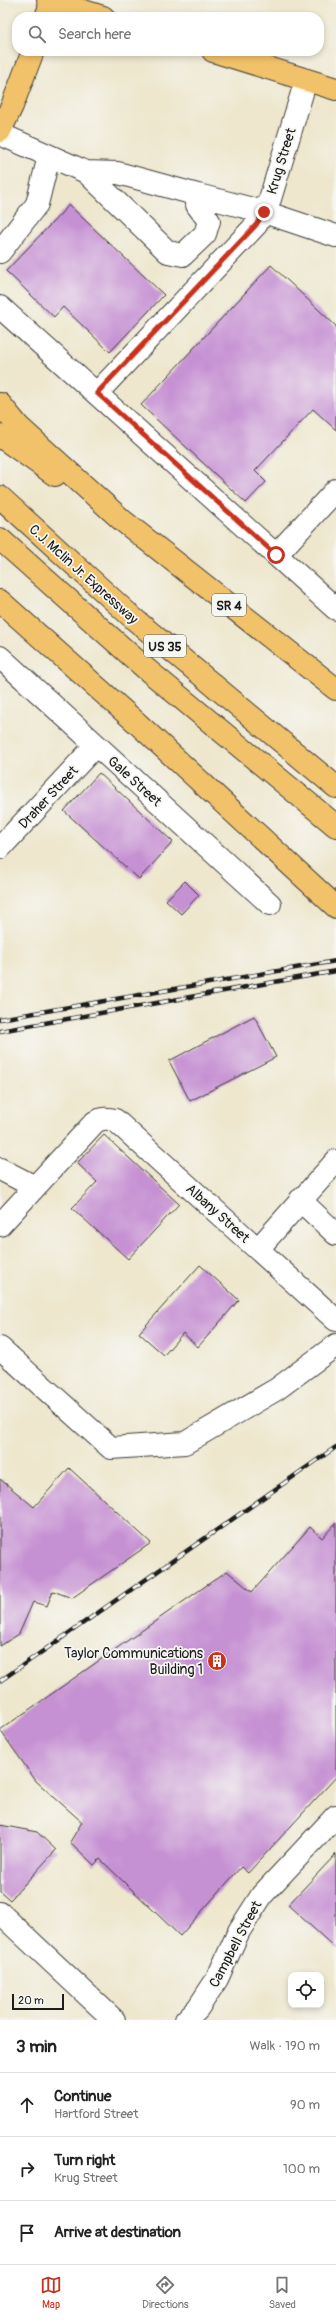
<!DOCTYPE html>
<html lang="en">
<head>
<meta charset="utf-8">
<style>
	body { margin:0; font-family:Pangolin,sans-serif; background:#f2f2f2; color:#222 }
	.controls { position:absolute; right:12px; bottom:12px; display:grid; overflow:hidden; border-radius:8px; box-shadow:0 2px 6px #0003 }
	.controls button { width:36px; height:36px; display:grid; place-items:center; padding:0; border:0; border-bottom:1px solid #e0e0e0; background:#fff; color:#222; font:20px sans-serif }
	.scale { position:absolute; left:12px; bottom:10px; width:52px; box-sizing:border-box; padding-left:4px; border:2px solid #1c1c1c; border-top:0; font-size:11px; line-height:14px; white-space:nowrap; color:#1c1c1c; -webkit-text-stroke:3px #f6f6f2; paint-order:stroke }
	.stop { position:absolute; width:12px; height:12px; margin:-9px; border:3px solid #c8321e; border-radius:50%; background:#fff }
	.stop.end { background:#c8321e; border-color:#fff; box-shadow:0 1px 4px #0008 }
	.list { margin:0; padding:0; list-style:none }
	h2 { display:flex; justify-content:space-between; align-items:center; height:52px; margin:0; padding:0 16px; font-size:17px }
	h2 small { font-size:13px; font-weight:400; color:#767676 }
	.list li { display:grid; grid-template-columns:26px 1fr auto; gap:12px; align-items:center; box-sizing:border-box; height:64px; padding:0 16px; border-top:1px solid #e0e0e0 }
	.list b { display:block; font-size:15px; white-space:nowrap }
	.list p { margin:0; font-size:13px; white-space:nowrap; color:#767676 }
	.list em { font-size:13px; font-style:normal; color:#767676 }
	.icon { flex:none; width:22px; height:22px; fill:none; stroke:currentColor; stroke-width:2; stroke-linecap:round; stroke-linejoin:round }
	.map { position:relative; flex:none; width:336px; height:2020px; overflow:hidden }
	.search { position:absolute; background:#fff; box-shadow:0 2px 6px #0003; left:12px; right:12px; top:12px; height:44px; display:flex; align-items:center; gap:10px; box-sizing:border-box; padding:0 14px; border-radius:16px; color:#767676; font-size:15px }
	.sheet { height:244px; background:#fff }
	nav { display:flex; justify-content:space-around; align-items:center; box-sizing:border-box; height:56px; border-top:1px solid #e0e0e0; background:#fff; font-size:11px; color:#767676 }
	nav a { display:grid; justify-items:center; gap:2px }
	nav .on { color:#c8321e }
	.map>svg:first-child { display:block }
</style>
</head>
<body>
<div class="map">
<svg width="336" height="2020" viewBox="0 0 336 2020">
	<rect width="100%" height="100%" fill="#f6f6f2"/>
	<filter id="ink" filterUnits="userSpaceOnUse"><feTurbulence type="fractalNoise" baseFrequency=".025" numOctaves="2"/><feDisplacementMap in="SourceGraphic" scale="8" xChannelSelector="R" yChannelSelector="G"/><feConvolveMatrix kernelMatrix="1 2 1 2 8 2 1 2 1" color-interpolation-filters="sRGB"/></filter>
	<filter id="wash" filterUnits="userSpaceOnUse"><feTurbulence type="fractalNoise" baseFrequency=".012" numOctaves="4" result="noise"/><feDisplacementMap in="SourceGraphic" scale="16" xChannelSelector="R" yChannelSelector="G"/><feGaussianBlur stdDeviation="0.9" result="paint"/><feColorMatrix in="noise" values="0 0 0 0 0 0 0 0 0 0 0 0 0 0 0 0 0 1.4 0 .05"/><feComposite in="paint" operator="in"/></filter>
	<g filter="url(#wash)">
		<rect width="100%" height="100%" fill="#eee7ce"/>
		<g id="blocks">
			<path fill="#c691d3" d="M69 205 164 295 110 352 63 307 54 317 6 271Z
				M271 265 336 326V430L313 409 255 471 266 482 246 503 141 405Z
				M99 773 173 842 139 879 64 811Z
				M185 881 199 895 181 914 166 900Z
				M254 1016 276 1057 190 1101 169 1061Z
				M104 1135 179 1204 128 1259 72 1208 97 1182 77 1163Z
				M200 1265 239 1300 198 1347 183 1333 164 1355 139 1333Z
				M69 1468 151 1543 72 1598 53 1591 47 1606 33 1602 19 1634 0 1646V1479L34 1507Z
				M336 1523V1777L248 1873 241 1867 180 1936 100 1859 94 1865 70 1842 82 1822 36 1781 0 1730 227 1571 252 1592 310 1527 322 1538Z
				M0 1825 37 1832 56 1850 10 1900 0 1891Z
				M336 1854V1949L288 1905Z"/>
		</g>
	</g>
	<g filter="url(#ink)">
		<use href="#blocks" fill-opacity="0" stroke="#3c3a37" stroke-width="1"/>
		<g fill="none" stroke-linecap="round" stroke-linejoin="round">
			<g stroke="#3c3a37" stroke-width="24">
				<path id="minor" d="M0 134 86 172 168 252 183 255 205 234 209 221 197 205 198 195 264 212 336 236
					M86 172 118 173 198 195
					M0 252 37 204 49 156
					M0 307 336 609
					M97 393 256 225 270 199 306 80
					M276 555 336 490
					M0 657 270 904
					M0 848 96 745
					M0 1169 35 1187
					M300 1200 336 1234
					M0 1225 95 1122C102 1118 107 1118 115 1120L336 1320
					M258 1249 336 1161
					M0 1348 111 1448 185 1443 277 1389 336 1345
					M0 1913 114 2020
					M186 2020 198 2008 217 1979 239 1931 262 1895 336 1816"/>
			</g>
			<g stroke="#3c3a37" stroke-width="24">
				<path id="major" d="M48 0 103 17
					M213 51 336 89"/>
			</g>
			<g stroke="#3c3a37" stroke-width="24">
				<path id="highway" d="M46 17 52 1
					M0 131 12 106 33 51
					M0 404 19 427 123 521 336 689
					M0 436 55 475
					M0 497 134 619 336 787
					M0 539 145 668 336 826
					M0 601 137 723 336 907"/>
			</g>
			<use href="#minor" stroke="#fff" stroke-width="22"/>
			<use href="#major" stroke="#f2c26a" stroke-width="22"/>
			<use href="#highway" stroke="#f2c26a" stroke-width="22"/>
			<g stroke="#1c1c1c" stroke-width="4.5">
				<path id="rail" d="M0 1019 336 961
					M0 1031 336 971
					M0 1681 336 1447"/>
			</g>
			<use href="#rail" stroke="#f6f6f2" stroke-width="3" stroke-dasharray="9" stroke-linecap="butt"/>
		</g>
	</g>
	<g fill="none" stroke-linecap="round" stroke-linejoin="round" filter="url(#ink)">
		<path stroke="#c8321e" stroke-width="5" d="M264 212 256 225 97 393 276 555"/>
	</g>
	<defs>
		<g id="building-disc" transform="scale(1)"><circle r="9.5" fill="#c8321e" stroke="#f6f6f2"/><path d="M-4-6H4V6H1V3H-1V6H-4ZM-2.5-4.3h1.7v1.8h-1.7ZM.8-4.3h1.7v1.8H.8ZM-2.5-1h1.7V.8h-1.7ZM.8-1h1.7V.8H.8Z" fill="#fff"/></g>
	</defs>
	<g fill-rule="evenodd">
		<use href="#building-disc" x="217" y="1661"/>
	</g>
	<g text-anchor="middle" stroke-width="3.5" stroke-linejoin="round" paint-order="stroke">
		<g fill="#f6f6f2" stroke="#5d5d5c" stroke-width="1">
			<rect x="212" y="594" width="34" height="22" rx="3"/>
			<rect x="144" y="635" width="42" height="22" rx="3"/>
		</g>
		<g font-size="13" font-weight="bold" fill="#1c1c1c">
			<text x="229" y="610">SR 4</text>
			<text x="165" y="651">US 35</text>
		</g>
		<g font-size="14" fill="#1c1c1c" stroke="#f6f6f2">
			<text transform="translate(281 161) rotate(-73)" y="5">Krug Street</text>
			<text transform="translate(84 574) rotate(42)" y="5">C.J. Mclin Jr. Expressway</text>
			<text transform="translate(135 781) rotate(42)" y="5">Gale Street</text>
			<text transform="translate(48 797) rotate(-47)" y="5">Draher Street</text>
			<text transform="translate(218 1213) rotate(42)" y="5">Albany Street</text>
			<text transform="translate(235 1944) rotate(-62)" y="5">Campbell Street</text>
		</g>
		<g font-size="14" fill="#1c1c1c" stroke="#f6f6f2" text-anchor="end">
			<text x="203" y="1658">Taylor Communications<tspan x="203" dy="16">Building 1</tspan></text>
		</g>
	</g>
</svg>
<div class="controls">
<button><svg class="icon" aria-label="locate" viewBox="0 0 24 24"><circle cx="12" cy="12" r="6"/><path d="M12 2v4M12 18v4M2 12h4M18 12h4"/></svg></button>
</div>
<div class="scale">20 m</div>
<div class="stop" style="left:276px;top:555px"></div>
<div class="stop end" style="left:264px;top:212px"></div>
<div class="search"><svg class="icon" aria-label="search" viewBox="0 0 24 24"><circle cx="10" cy="10" r="6"/><path d="M15 15l6 6"/></svg>Search here</div>
</div>
<section class="sheet">
<h2>3 min<small>Walk · 190 m</small></h2>
<ul class="list">
<li><svg class="icon" aria-label="ahead" viewBox="0 0 24 24"><path d="M12 20V5M6 11l6-6 6 6"/></svg><div><b>Continue</b><p>Hartford Street</p></div><em>90 m</em></li>
<li><svg class="icon" aria-label="right" viewBox="0 0 24 24"><path d="M7 20v-9h11M14 6l5 5-5 5"/></svg><div><b>Turn right</b><p>Krug Street</p></div><em>100 m</em></li>
<li><svg class="icon" aria-label="arrive" viewBox="0 0 24 24"><path d="M6 21V4h12l-3 4 3 4H6"/></svg><div><b>Arrive at destination</b></div></li>
</ul>
</section>
<nav>
<a class="on"><svg class="icon" aria-label="map" viewBox="0 0 24 24"><path d="M3 6l6-2 6 2 6-2v14l-6 2-6-2-6 2zM9 4v14M15 6v14"/></svg>Map</a>
<a><svg class="icon" aria-label="directions" viewBox="0 0 24 24"><path d="M12 3l9 9-9 9-9-9zM9 14v-3h6M13 9l2 2-2 2"/></svg>Directions</a>
<a><svg class="icon" aria-label="saved" viewBox="0 0 24 24"><path d="M7 4h10v16l-5-4-5 4z"/></svg>Saved</a>
</nav>
</body>
</html>
